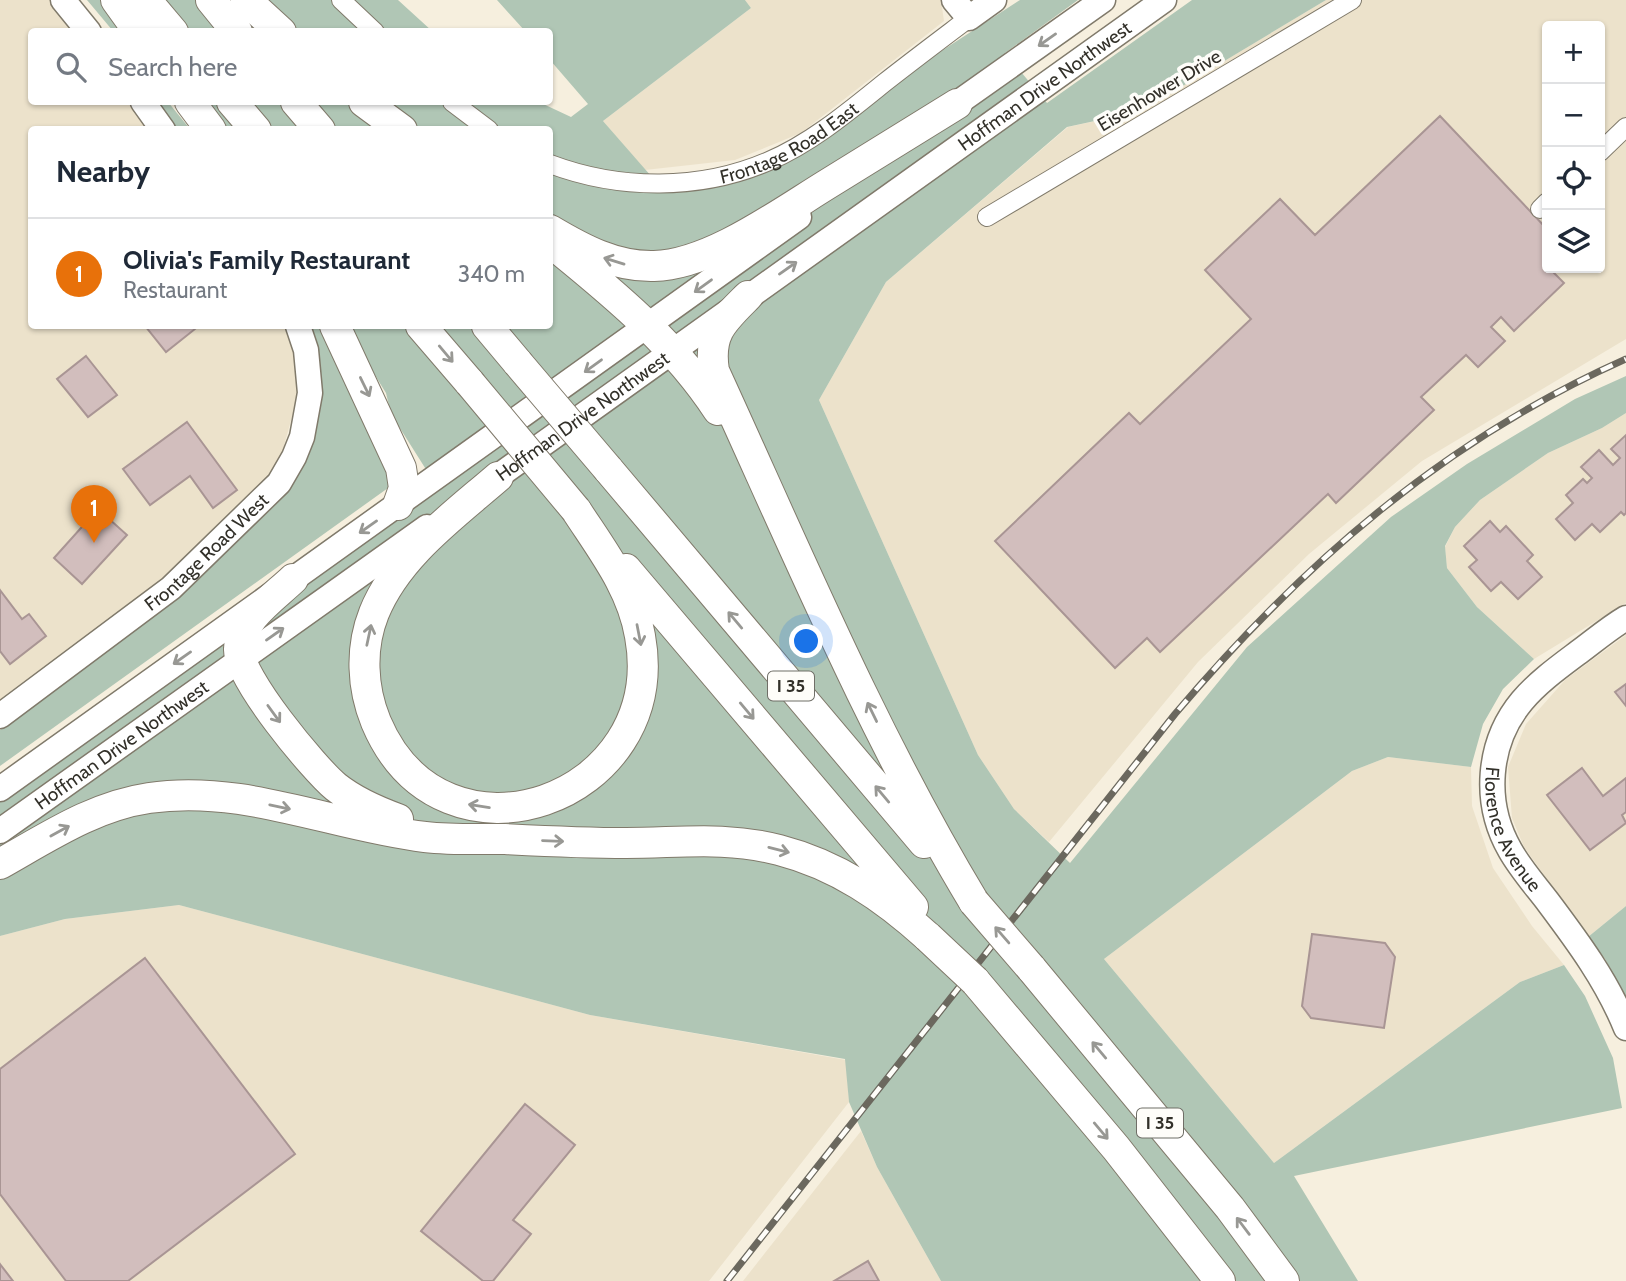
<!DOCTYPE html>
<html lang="en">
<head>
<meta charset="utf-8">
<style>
	body { margin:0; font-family:Cabin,sans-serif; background:#f6f6f7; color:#1f2937 }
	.controls { position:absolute; right:21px; top:21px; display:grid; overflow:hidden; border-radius:7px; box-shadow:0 2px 5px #0004 }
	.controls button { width:63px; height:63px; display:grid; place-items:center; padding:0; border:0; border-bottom:2px solid #e0e1e3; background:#fff; color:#1f2937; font:35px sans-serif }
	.you { position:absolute; left:807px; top:642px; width:24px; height:24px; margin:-18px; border:5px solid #fff; border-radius:50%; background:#1a73e8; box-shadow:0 0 0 10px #1a73e833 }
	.badge { display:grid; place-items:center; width:46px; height:46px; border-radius:50%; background:#0b8043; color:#fff; font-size:23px; font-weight:700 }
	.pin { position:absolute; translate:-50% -58px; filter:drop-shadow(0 2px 4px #0008) }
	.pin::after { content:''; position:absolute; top:37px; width:24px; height:21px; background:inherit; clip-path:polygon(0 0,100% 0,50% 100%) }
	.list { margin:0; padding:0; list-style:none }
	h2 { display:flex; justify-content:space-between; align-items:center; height:91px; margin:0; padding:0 28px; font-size:30px }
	h2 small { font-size:23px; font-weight:400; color:#747a83 }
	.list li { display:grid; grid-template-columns:46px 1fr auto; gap:21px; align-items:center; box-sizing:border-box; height:112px; padding:0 28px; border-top:2px solid #e0e1e3 }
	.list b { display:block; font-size:26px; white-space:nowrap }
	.list p { margin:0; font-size:23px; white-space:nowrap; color:#747a83 }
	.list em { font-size:23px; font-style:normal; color:#747a83 }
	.icon { flex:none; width:38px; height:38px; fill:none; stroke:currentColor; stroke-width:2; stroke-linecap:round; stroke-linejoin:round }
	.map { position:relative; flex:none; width:1626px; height:1281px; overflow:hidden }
	.search { position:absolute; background:#fff; box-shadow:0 2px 5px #0004; left:28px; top:28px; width:525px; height:77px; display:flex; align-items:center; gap:18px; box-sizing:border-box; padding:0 24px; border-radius:7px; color:#747a83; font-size:26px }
	.panel { position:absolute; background:#fff; box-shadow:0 2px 5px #0004; left:28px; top:126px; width:525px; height:203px; border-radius:7px }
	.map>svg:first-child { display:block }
</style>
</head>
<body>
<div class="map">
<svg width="1626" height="1281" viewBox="0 0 1626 1281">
	<rect width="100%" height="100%" fill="#f6efde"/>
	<path fill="#ece2cb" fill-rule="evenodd" d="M0 0H51L79 31 32 32V102H132L151 129 32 130V326H283L293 344 301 384 277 471 228 519 120 615 0 702Z
		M745 0H941L944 21 801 133 735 160 645 170 603 121 751 8Z
		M1326 0H1626V339L1422 461 1309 554 1198 662 1049 842 1014 809 978 755 819 400 886 282 1068 127 1141 111ZM1547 26H1600V268H1547Z
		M1626 413V603L1534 659 1477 607 1447 568 1445 547 1455 527 1480 500 1548 453 1602 428Z
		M1626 635V906L1588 937 1524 847 1512 818 1508 767 1526 724 1565 680Z
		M1388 757 1471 767 1472 806 1493 868 1532 926 1564 965 1520 982 1274 1163 1104 959 1352 771Z
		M179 905 590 1015 846 1060 849 1102 709 1281H0V936L65 919Z
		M861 1131 877 1167 941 1281H743Z"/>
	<path fill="#b0c6b5" d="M87 0H398L432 31H113Z
		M497 0H745L751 8 603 121 665 192 741 181 1020 0H1078L1005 53 1047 103 1192 0H1326L1141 111 1067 127 886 282 819 400 978 755 1014 809 1070 863 1247 647 1391 517 1467 464 1575 399 1626 376V413L1602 428 1548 453 1480 500 1455 527 1445 546 1447 568 1477 607 1534 659 1503 689 1483 724 1471 767 1388 757 1352 771 1104 959 1274 1163 1520 982 1564 965 1585 996 1613 1058 1622 1108 1294 1176 1358 1281H941L877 1167 849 1102 845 1059 590 1015 179 905 65 919 0 936V776L324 548 381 501 427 471 391 414 386 393 363 356 351 326H550V130L196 129 172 102H539L571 117 588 104 550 60V32L525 31Z
		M158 102H168L190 129H177Z
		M305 326H334L395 483 0 766V730L228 546 320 399 318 349Z
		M1626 906V998L1605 959 1588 937Z"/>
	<path fill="#d2bebd" stroke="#a99594" stroke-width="2" d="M1440 116 1547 229V268H1552L1550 269 1564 283 1514 331 1501 317 1491 327 1505 341 1478 367 1466 355 1421 397 1434 410 1336 503 1328 494 1160 652 1147 638 1115 668 995 541 1129 413 1140 424 1251 319 1205 270 1280 199 1315 235Z
		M148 326H192L195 329 166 352 146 327Z
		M86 356 117 395 88 417 57 379Z
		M187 422 237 490 213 508 190 476 150 505 123 469Z
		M1626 435V513L1624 515 1621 512 1600 532 1592 524 1575 540 1556 519 1573 503 1566 495 1583 479 1587 483 1592 478 1581 467 1599 450 1613 465 1620 458 1611 449Z
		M98 509 127 535 82 584 54 558Z
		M1490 521 1500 532 1506 526 1533 555 1527 561 1542 577 1518 599 1501 582 1491 591 1469 567 1477 560 1464 546Z
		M0 590 22 619 29 614 46 636 10 664 0 651Z
		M1626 684V706L1615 692Z
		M1582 768 1603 796 1626 778V812L1622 815 1626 823 1590 850 1547 795Z
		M1312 934 1385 943 1395 957 1384 1028 1311 1018 1302 1006Z
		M145 958 295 1154 128 1281H66L0 1194V1069Z
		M525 1104 575 1145 513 1220 531 1234 493 1281H483L421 1231Z
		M868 1261 879 1281H834Z
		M0 1264 13 1281H0Z"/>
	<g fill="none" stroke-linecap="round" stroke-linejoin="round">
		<g stroke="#807a6b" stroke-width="20">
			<g id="street">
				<path d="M341 0 375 32"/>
				<path d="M452 102 489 130"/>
				<path d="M1600 152 1626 127"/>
				<path id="s1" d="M550 164C619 190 700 191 769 161 811 143 848 112 884 83 912 61 940 40 969 18"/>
				<path d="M1540 209 1547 202"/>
				<path d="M987 217 1352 0"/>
			</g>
		</g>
		<g stroke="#807a6b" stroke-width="27">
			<g id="secondary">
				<path d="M63 0 89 32"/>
				<path d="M954 0 969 18 994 0"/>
				<path d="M143 102 163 130"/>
				<path d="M942 114 1103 0"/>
				<path id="s2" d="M483 487 1164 0"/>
				<path id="s3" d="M1626 618C1609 628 1594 641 1579 652 1559 667 1538 682 1522 701 1487 743 1483 803 1510 850 1520 868 1535 885 1548 902 1578 942 1607 981 1626 1028"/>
				<path id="s4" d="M0 716 171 588 279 483 294 457 302 437 310 393 306 350 298 326"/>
				<path d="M0 789 799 217"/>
				<path id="s5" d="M0 831 427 527"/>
			</g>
		</g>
		<g stroke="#807a6b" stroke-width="32">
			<path id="highway" d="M116 0 139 32
				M146 0 173 32
				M211 0 237 32
				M246 0 281 32
				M190 102 211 130
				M232 102 256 130
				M296 102 320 130
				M364 102 402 130
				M550 230C582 249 615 267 654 266 709 265 779 214 826 185 869 158 913 131 957 104
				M560 250C619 298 676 346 718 410
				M748 296C723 321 708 333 714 371 796 550 872 733 974 902
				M335 326 401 468 404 488 398 505
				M421 326 470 383
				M487 326 518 363
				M608 469 924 843
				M498 477C453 516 397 556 374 613 360 648 362 688 376 722 443 881 670 800 640 636 632 588 602 550 576 510
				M626 569 913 907
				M293 579C273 598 240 620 239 649 237 676 314 769 336 787 355 802 376 811 398 819
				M0 864C48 837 94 806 149 798 244 784 332 826 425 837 451 840 479 839 505 839 545 841 586 843 626 843 680 843 725 836 779 850 837 865 884 897 928 937
				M1031 968 1230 1208 1284 1281
				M975 981 1116 1148 1220 1281"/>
		</g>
		<use href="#street" stroke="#fff" stroke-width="18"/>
		<use href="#secondary" stroke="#fff" stroke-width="24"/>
		<use href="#highway" stroke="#fff" stroke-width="30"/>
		<g stroke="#6b685e" stroke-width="7">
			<path id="rail" d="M727 1281 1175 714C1302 564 1444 440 1626 359"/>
		</g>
		<use href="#rail" stroke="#fefdf9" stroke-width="4.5" stroke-dasharray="13" stroke-linecap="butt"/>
		<g stroke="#807a6b" stroke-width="32" stroke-linecap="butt">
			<path id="highway-bridge" d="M518 363 608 469
				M470 383 576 510
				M974 902 1031 968
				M928 937 975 981"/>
		</g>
		<use href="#highway-bridge" stroke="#fff" stroke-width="30"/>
	</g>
	<defs><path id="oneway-shaft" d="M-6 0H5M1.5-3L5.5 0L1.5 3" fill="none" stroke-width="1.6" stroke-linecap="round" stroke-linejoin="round" transform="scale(1.75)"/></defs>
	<g stroke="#989894">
		<use href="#oneway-shaft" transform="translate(1047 40) rotate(145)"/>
		<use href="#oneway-shaft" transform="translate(614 261) rotate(-163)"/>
		<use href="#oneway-shaft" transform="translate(788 268) rotate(-35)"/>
		<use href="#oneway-shaft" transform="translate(703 286) rotate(144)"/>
		<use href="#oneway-shaft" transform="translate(446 354) rotate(50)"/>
		<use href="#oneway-shaft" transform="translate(593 366) rotate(144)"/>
		<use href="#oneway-shaft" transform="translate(365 387) rotate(64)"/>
		<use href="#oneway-shaft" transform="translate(368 527) rotate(145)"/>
		<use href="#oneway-shaft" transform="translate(735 620) rotate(-130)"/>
		<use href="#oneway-shaft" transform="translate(275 634) rotate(-35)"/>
		<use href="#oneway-shaft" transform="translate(369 635) rotate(-78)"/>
		<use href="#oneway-shaft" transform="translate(639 635) rotate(79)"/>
		<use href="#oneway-shaft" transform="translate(182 658) rotate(145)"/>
		<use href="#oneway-shaft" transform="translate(747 711) rotate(50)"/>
		<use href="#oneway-shaft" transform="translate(872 712) rotate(-116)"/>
		<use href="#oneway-shaft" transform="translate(274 714) rotate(54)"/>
		<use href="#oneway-shaft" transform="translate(882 794) rotate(-130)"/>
		<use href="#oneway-shaft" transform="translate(479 806) rotate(-171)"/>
		<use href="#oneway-shaft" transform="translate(280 807) rotate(12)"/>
		<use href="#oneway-shaft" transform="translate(60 831) rotate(-29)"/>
		<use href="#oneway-shaft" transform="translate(553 841) rotate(2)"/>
		<use href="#oneway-shaft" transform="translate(779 850) rotate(14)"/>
		<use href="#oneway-shaft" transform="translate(1002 935) rotate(-131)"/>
		<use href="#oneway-shaft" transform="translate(1099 1050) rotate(-130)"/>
		<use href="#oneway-shaft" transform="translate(1101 1131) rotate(50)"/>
		<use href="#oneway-shaft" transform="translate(1243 1226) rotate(-127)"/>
	</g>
	<g text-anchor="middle" stroke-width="7" stroke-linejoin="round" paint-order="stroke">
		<g fill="#fefdf9" stroke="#6f6e67" stroke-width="2">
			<rect x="768" y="671.5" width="46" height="29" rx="5"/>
			<rect x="1137" y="1108.5" width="46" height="29" rx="5"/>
		</g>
		<g font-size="18" font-weight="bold" fill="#323029">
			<text x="791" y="692">I 35</text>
			<text x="1160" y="1129">I 35</text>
		</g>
		<g font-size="19" fill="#323029" stroke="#fefdf9">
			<text dy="7" stroke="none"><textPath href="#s2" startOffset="690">Hoffman Drive Northwest</textPath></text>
			<text transform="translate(1159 90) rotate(-31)" y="7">Eisenhower Drive</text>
			<text dy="7" stroke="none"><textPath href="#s1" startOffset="250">Frontage Road East</textPath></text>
			<text dy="7" stroke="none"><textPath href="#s2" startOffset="122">Hoffman Drive Northwest</textPath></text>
			<text dy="7" stroke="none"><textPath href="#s4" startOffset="264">Frontage Road West</textPath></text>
			<text dy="7" stroke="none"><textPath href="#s5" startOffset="149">Hoffman Drive Northwest</textPath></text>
			<text dy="7" stroke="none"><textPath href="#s3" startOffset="273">Florence Avenue</textPath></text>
		</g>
	</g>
</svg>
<div class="controls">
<button>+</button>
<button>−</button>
<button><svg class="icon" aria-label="locate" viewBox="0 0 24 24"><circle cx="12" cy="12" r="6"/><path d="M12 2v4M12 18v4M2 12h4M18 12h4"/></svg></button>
<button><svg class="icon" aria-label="layers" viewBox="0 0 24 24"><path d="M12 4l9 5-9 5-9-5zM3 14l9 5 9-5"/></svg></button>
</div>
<div class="you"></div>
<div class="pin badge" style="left:94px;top:543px;background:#e8710a">1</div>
<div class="search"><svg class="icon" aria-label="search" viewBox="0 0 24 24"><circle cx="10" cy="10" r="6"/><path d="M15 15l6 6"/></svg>Search here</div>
<section class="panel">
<h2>Nearby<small></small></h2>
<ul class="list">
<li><span class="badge" style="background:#e8710a">1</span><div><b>Olivia's Family Restaurant</b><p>Restaurant</p></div><em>340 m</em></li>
</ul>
</section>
</div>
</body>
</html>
